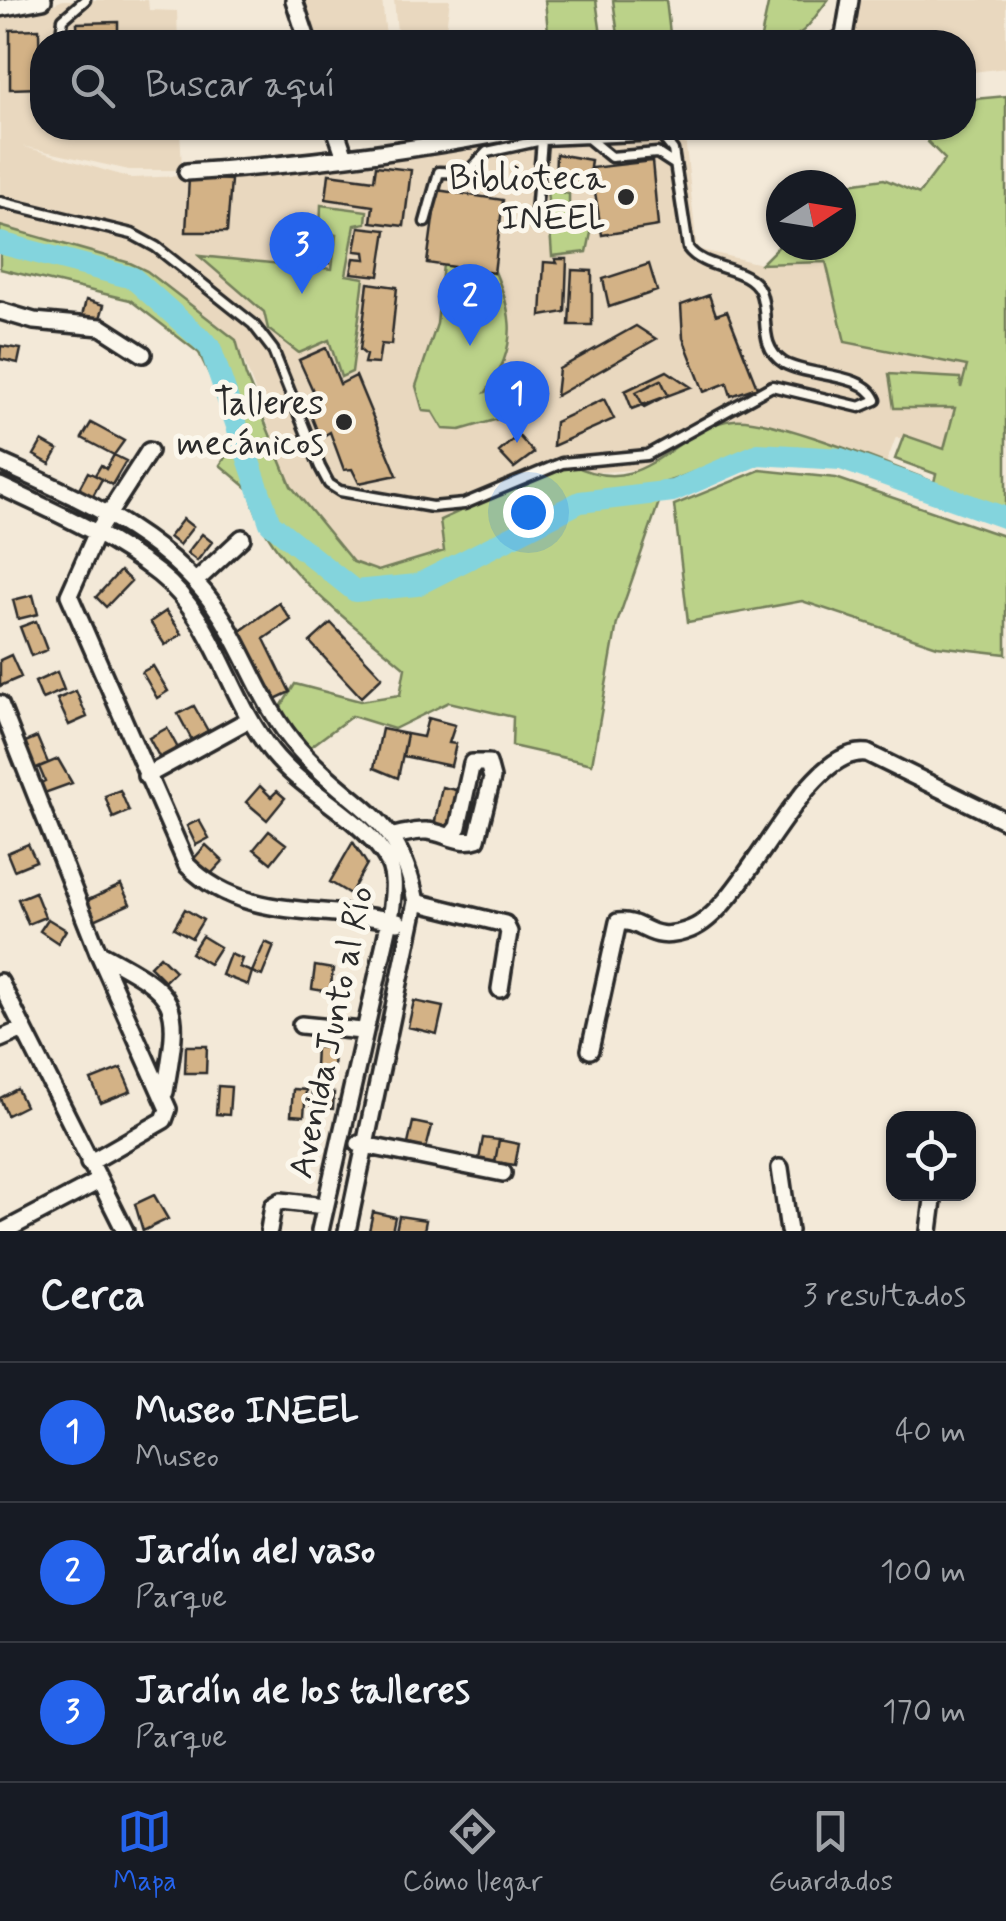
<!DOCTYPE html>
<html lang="es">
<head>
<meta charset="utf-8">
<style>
	body { margin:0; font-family:Mynerve,sans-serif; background:#242831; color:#f1f3f6 }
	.controls { position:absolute; right:30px; bottom:30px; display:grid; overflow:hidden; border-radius:20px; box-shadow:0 2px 8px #0004 }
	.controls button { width:90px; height:90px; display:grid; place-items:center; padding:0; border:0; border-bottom:2px solid #363941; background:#171b24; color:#f1f3f6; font:50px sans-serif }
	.compass { position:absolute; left:766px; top:170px; width:90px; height:90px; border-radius:50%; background:#171b24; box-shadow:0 2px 8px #0004; rotate:78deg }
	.you { position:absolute; left:528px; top:512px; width:35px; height:35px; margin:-25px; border:8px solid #fff; border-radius:50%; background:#1a73e8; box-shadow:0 0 0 15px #1a73e833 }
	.badge { display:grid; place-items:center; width:65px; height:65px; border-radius:50%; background:#2563eb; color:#fff; font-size:32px; font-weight:700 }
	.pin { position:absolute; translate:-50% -82px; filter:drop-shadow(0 2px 5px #0008) }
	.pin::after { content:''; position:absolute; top:52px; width:35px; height:30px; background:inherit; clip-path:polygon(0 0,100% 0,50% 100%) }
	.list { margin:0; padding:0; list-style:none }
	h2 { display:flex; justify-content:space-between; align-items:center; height:130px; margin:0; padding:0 40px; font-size:42px }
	h2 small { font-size:32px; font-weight:400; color:#9ea1a6 }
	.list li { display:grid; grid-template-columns:65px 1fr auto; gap:30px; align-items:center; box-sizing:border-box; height:140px; padding:0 40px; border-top:2px solid #363941 }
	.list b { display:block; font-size:38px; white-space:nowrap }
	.list p { margin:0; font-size:32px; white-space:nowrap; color:#9ea1a6 }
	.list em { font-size:32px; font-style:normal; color:#9ea1a6 }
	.icon { flex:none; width:55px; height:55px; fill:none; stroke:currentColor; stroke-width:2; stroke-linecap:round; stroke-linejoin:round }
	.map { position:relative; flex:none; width:1006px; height:1231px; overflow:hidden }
	.search { position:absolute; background:#171b24; box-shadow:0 2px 8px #0004; left:30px; right:30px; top:30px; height:110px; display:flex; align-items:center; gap:25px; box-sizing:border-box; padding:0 35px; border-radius:40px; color:#9ea1a6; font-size:38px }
	.sheet { height:550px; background:#171b24 }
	nav { display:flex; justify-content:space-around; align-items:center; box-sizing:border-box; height:140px; border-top:2px solid #363941; background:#171b24; font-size:28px; color:#9ea1a6 }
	nav a { display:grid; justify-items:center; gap:5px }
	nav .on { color:#2563eb }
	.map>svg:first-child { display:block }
</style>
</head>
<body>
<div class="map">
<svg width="1006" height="1231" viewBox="0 0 1006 1231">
	<rect width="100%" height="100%" fill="#f3e9d8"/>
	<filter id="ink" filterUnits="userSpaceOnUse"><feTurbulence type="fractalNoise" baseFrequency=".01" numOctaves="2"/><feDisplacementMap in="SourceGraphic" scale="20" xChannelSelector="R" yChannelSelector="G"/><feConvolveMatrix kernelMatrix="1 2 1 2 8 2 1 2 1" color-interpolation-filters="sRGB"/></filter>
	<g filter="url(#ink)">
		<path fill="#e9d8bf" d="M63 0H148L149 10 177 11 178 42H42V128H180L182 170H129L22 146 131 178 315 171 464 146 508 145 537 133 584 128H684L697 249 761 264 826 262 845 342 967 366 942 455 896 437 886 464 757 422 732 420 646 469 588 473 571 464 440 521 445 551 378 571 353 562 291 486 236 340 147 271 0 226V14L47 7Z
			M304 0H382L386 36 315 42Z
			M394 0H450L444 42H398Z
			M852 0H1006V68L964 73V42H855Z"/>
		<path fill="#bbd289" stroke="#737e5a" stroke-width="2.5" d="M545 0H596L602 42H549Z
			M613 0H666L671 42H619Z
			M769 0H828C804 31 801 43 760 42Z
			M1006 96V520C937 496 811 446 739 457 714 461 691 475 666 482L617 623 592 764 512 746 513 717 449 702 394 729 352 716 305 751 279 710 295 684 360 701 400 695 405 668C353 623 261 561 250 490L220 465 235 443 227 411 199 353 130 300 0 269V226L130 263 147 271 236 340 246 376 291 486 353 562 378 571 444 551 440 520 554 469 571 464C647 504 674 425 734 420 775 417 891 466 934 482L936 474 895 459 904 435 944 449 955 408H894L889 374 960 378 961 388 967 366 845 342 826 262 761 264 781 244 841 245V185L884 179 919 194 945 159 928 142 930 128H964V100Z
			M547 188 569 194V210L579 220 593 223 587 252 552 256Z
			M321 205 367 211 366 223 355 225 346 275 364 278 352 372 341 377 329 340 299 353 268 329 264 312 199 256 332 269 336 235 320 231Z
			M477 227C501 292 532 330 486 392L517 381 526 411 460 430 443 429 433 412 423 411 416 386 437 324 443 264Z
			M760 470 836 478 1006 537V654L937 646 802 601 688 622 674 505Z"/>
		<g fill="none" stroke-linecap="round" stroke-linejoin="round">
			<path stroke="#83d4dd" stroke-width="22" d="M0 243 133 278 210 347 270 523 355 591 417 585 580 502 673 491 758 454 841 459 1006 518"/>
		</g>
		<path fill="#d3b286" stroke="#2b2b2b" stroke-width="2.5" d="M118 22V42H78L77 23Z
			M39 29 40 88 10 89V30Z
			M556 154 591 160 587 190 555 186Z
			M652 161 658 226 602 235 591 168Z
			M376 166 411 170 404 226 371 222 373 206 326 199 329 174 374 180Z
			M189 178 231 180 227 232H186Z
			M437 190 503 200 494 273 427 263Z
			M359 227 386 230 379 276 351 273 354 258 366 259 365 252 355 251Z
			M292 232 330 237 329 263 290 259Z
			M555 259H567L565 312 541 316 544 262 557 263Z
			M649 264 657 291 609 307 603 279Z
			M572 270 592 271V325H569Z
			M368 283 397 287 391 345 381 344 378 364 364 363 366 355 360 350Z
			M709 295 716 315 727 311 757 387 731 396 727 383 704 392 683 338 681 305Z
			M86 300 104 305 98 325 81 320Z
			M636 326 656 339 556 396 559 369Z
			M1 346 21 349 18 363 0 359Z
			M326 348 340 384 356 376 397 475 359 483 352 469 344 470 330 432 320 438 304 398 314 393 299 360Z
			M667 371 691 387 632 409 625 391Z
			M661 380 668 395 644 407 636 392Z
			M604 399 614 419 553 446 555 422Z
			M91 423 124 441 114 455 82 438Z
			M518 435 534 453 514 468 499 452Z
			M42 441 58 450 50 464 34 455Z
			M114 455 126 461 112 485 95 475 101 465 106 469Z
			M88 472 102 479 90 501 76 494Z
			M183 519 193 527 179 545 169 537Z
			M202 534 212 542 197 561 187 553Z
			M120 571 131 581 106 607 96 597Z
			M33 595 38 614 18 619 13 600Z
			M279 603 291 620 264 639 290 692 273 700 239 632Z
			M166 611 182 634 165 645 150 622Z
			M36 621 47 650 31 656 20 627Z
			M331 623 382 677 361 697 310 642Z
			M11 655 21 677 0 686V660Z
			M153 666 168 691 157 698 142 672Z
			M57 672 64 690 42 699 35 682Z
			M76 691 87 717 69 725 57 699Z
			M194 706 208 731 192 740 178 714Z
			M428 718 455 725 449 743 456 744 451 766 403 756 407 734 423 737Z
			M167 728 180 752 162 762 149 738Z
			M382 729 407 734 398 778 374 768Z
			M37 737 48 763 27 772 16 746Z
			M58 759 72 783 39 795 35 786 45 781 39 767Z
			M260 786 271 797 277 791 285 798 267 820 246 802Z
			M442 787 460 791 451 830 434 826Z
			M120 790 129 811 113 818 105 796Z
			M199 820 209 838 196 845 187 826Z
			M269 831 286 844 271 863 254 849Z
			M353 842 367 864 350 894 330 882Z
			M28 844 36 861 14 870 7 853Z
			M206 845 223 861 208 877 191 862Z
			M121 885 130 904 92 921 84 902Z
			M35 892 45 917 28 924 18 899Z
			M185 909 203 920 192 938 174 928Z
			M48 919 66 930 58 943 40 931Z
			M202 936 220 947 209 964 191 953Z
			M265 942 274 946 262 976 252 972Z
			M230 954 242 959 239 967 252 972 248 985 222 975Z
			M160 956 175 971 165 981 150 966Z
			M315 966 333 969 330 992 312 989Z
			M414 1001 443 1007 437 1034 408 1027Z
			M186 1046H207L206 1073H185Z
			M316 1047 334 1048 333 1069 315 1067Z
			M121 1068 131 1091 101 1103 91 1080Z
			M218 1086 231 1087 229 1115 216 1114Z
			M17 1089 25 1106 7 1115 0 1098Z
			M293 1089 306 1090 304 1116 291 1115Z
			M312 1091 334 1093 333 1109 311 1107Z
			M413 1122 432 1126 426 1149 408 1144Z
			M483 1138 499 1140 495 1162 479 1159Z
			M499 1140 519 1144 515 1165 495 1162Z
			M154 1195 168 1219 143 1231 135 1204Z
			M373 1212 395 1217 392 1231H369Z
			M399 1216 426 1220 424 1231H396Z"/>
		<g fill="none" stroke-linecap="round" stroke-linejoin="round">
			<g stroke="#2b2b2b" stroke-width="15">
				<path id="lane" d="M60 42 63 19 85 0
					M589 139 611 157 657 153 674 164
					M0 202 132 234 156 247 253 324 273 350 320 467 329 484 340 491 432 507 464 504 562 463 647 455 772 386 860 407 876 400C865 372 808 377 784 363 757 346 770 315 760 291 749 265 704 271 688 248L673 150 661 135 542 140 535 225
					M425 222 439 172 467 173 487 152 542 140"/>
			</g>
			<g stroke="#2b2b2b" stroke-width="22">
				<path id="street" d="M294 0 308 42
					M0 8 43 0
					M836 42 844 36 850 0
					M335 128 345 157
					M187 172C302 165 416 150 529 128
					M0 311 34 321 101 327 143 354
					M149 451 97 532 69 595 187 865C245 923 324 904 398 922
					M0 462C83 500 172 537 222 617 249 661 265 711 299 749 353 810 399 812 416 902L347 1231
					M0 486C55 512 111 536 159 574 216 619 228 698 272 752 304 792 355 813 384 854 398 873 393 898 390 920L320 1231
					M197 580 242 538
					M0 704 98 952 168 1109 164 1120 89 1163
					M146 776 248 720
					M393 836C404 834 416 830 427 831 444 832 460 845 477 839L492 778 488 763H472L458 827 450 837
					M416 902 505 924 509 932 500 989
					M98 952C181 996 181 1000 165 1092
					M0 982 125 1231
					M301 1025 362 1031
					M0 1039 21 1030
					M590 1050 618 922C645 919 649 946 691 929 747 907 804 745 867 753L1006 821
					M359 1144 503 1173
					M780 1168 789 1231
					M269 1230 273 1206 281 1201 325 1206
					M4 1231 99 1181
					M929 1231 933 1200"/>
			</g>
			<use href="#lane" stroke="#fbf7ec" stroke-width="8"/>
			<use href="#street" stroke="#fbf7ec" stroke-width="15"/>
		</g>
	</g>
	<g fill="#2b2b2b" stroke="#fbf7ec" stroke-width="4">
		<circle cx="626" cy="197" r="10"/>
		<circle cx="344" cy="422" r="10"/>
	</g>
	<g text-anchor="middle" stroke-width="10" stroke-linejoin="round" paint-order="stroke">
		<g font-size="35" fill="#2b2b2b" stroke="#fbf7ec" text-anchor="end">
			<text x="606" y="189">Biblioteca<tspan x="606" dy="40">INEEL</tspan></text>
			<text x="324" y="414">Talleres<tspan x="324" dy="40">mecánicos</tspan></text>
		</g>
		<g font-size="35" fill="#2b2b2b" stroke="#fbf7ec">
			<text transform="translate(330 1032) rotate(-78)" y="12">Avenida Junto al Río</text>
		</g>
	</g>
</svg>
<div class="controls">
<button><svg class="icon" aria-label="locate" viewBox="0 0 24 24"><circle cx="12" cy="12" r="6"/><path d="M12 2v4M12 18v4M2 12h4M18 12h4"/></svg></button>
</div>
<svg class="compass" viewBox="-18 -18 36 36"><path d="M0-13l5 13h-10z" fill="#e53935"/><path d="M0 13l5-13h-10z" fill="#9ea1a6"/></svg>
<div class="you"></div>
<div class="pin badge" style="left:517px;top:443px">1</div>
<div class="pin badge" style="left:470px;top:346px">2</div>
<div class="pin badge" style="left:302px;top:294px">3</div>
<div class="search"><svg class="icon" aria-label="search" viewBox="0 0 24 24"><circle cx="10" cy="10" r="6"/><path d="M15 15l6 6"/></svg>Buscar aquí</div>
</div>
<section class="sheet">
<h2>Cerca<small>3 resultados</small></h2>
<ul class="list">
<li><span class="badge">1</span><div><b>Museo INEEL</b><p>Museo</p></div><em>40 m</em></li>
<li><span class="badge">2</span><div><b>Jardín del vaso</b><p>Parque</p></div><em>100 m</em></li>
<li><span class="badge">3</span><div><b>Jardín de los talleres</b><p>Parque</p></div><em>170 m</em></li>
</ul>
</section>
<nav>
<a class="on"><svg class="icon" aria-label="map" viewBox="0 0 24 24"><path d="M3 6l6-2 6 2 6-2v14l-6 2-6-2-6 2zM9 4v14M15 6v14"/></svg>Mapa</a>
<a><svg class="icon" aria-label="directions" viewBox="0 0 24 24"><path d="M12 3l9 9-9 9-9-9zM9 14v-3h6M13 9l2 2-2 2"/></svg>Cómo llegar</a>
<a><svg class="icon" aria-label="saved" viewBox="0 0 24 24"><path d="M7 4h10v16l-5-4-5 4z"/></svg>Guardados</a>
</nav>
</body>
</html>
